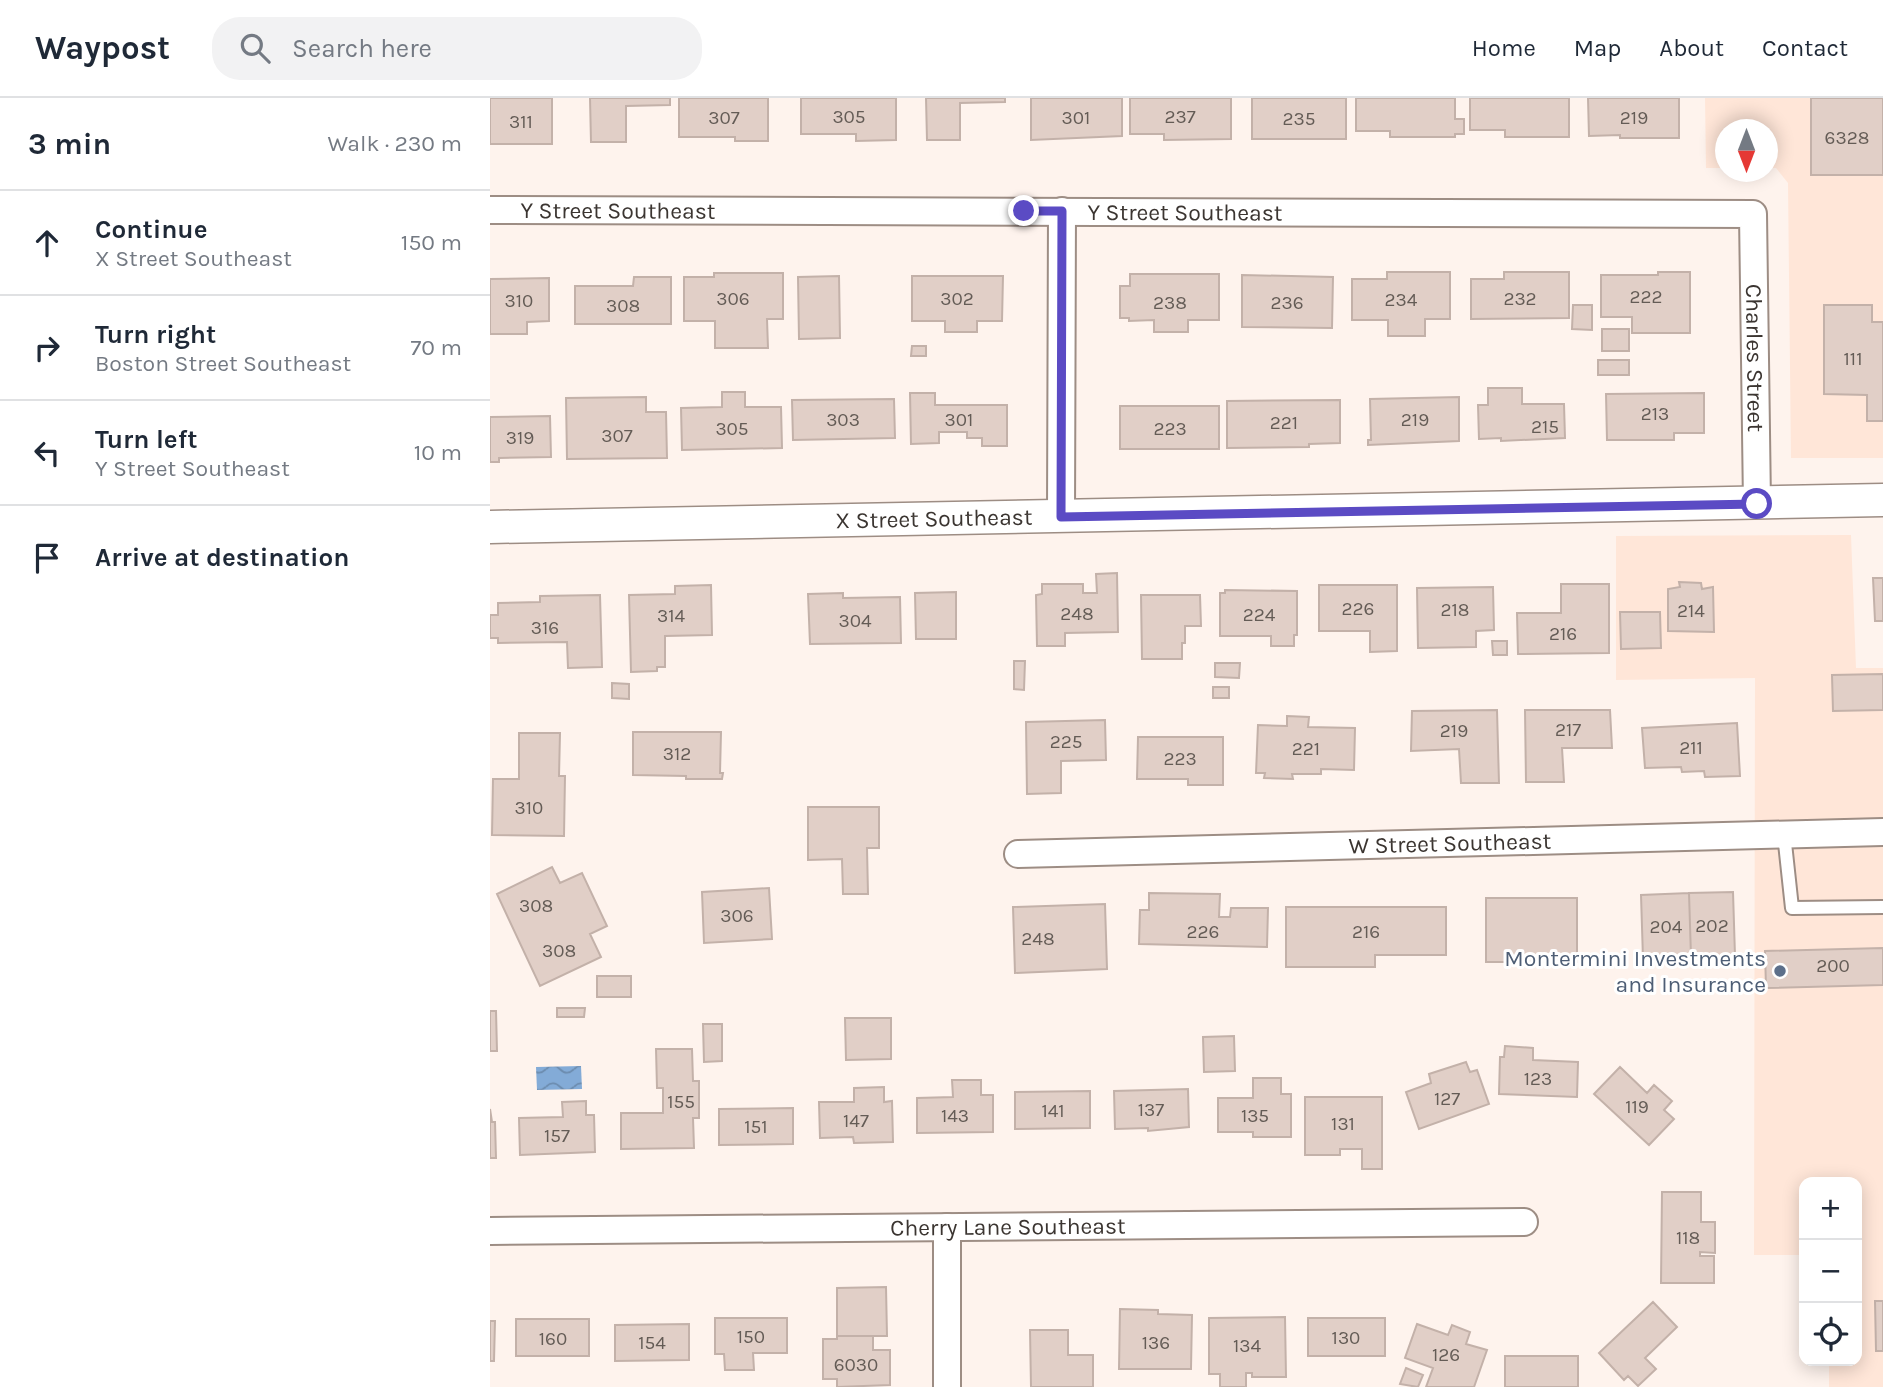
<!DOCTYPE html>
<html lang="en">
<head>
<meta charset="utf-8">
<style>
	body { margin:0; font-family:Karla,sans-serif; background:#f2f2f3; color:#1f2937 }
	.controls { position:absolute; right:21px; bottom:21px; display:grid; overflow:hidden; border-radius:14px; box-shadow:0 4px 18px #0003 }
	.controls button { width:63px; height:63px; display:grid; place-items:center; padding:0; border:0; border-bottom:2px solid #e0e1e3; background:#fff; color:#1f2937; font:35px sans-serif }
	.compass { position:absolute; left:1225px; top:21px; width:63px; height:63px; border-radius:50%; background:#fff; box-shadow:0 4px 18px #0003; rotate:180deg }
	.stop { position:absolute; width:21px; height:21px; margin:-16px; border:5px solid #5b4bc4; border-radius:50%; background:#fff }
	.stop.end { background:#5b4bc4; border-color:#fff; box-shadow:0 2px 7px #0008 }
	.list { margin:0; padding:0; list-style:none }
	h2 { display:flex; justify-content:space-between; align-items:center; height:91px; margin:0; padding:0 28px; font-size:30px }
	h2 small { font-size:23px; font-weight:400; color:#747a83 }
	.list li { display:grid; grid-template-columns:46px 1fr auto; gap:21px; align-items:center; box-sizing:border-box; height:105px; padding:0 28px; border-top:2px solid #e0e1e3 }
	.list b { display:block; font-size:26px; white-space:nowrap }
	.list p { margin:0; font-size:23px; white-space:nowrap; color:#747a83 }
	.list em { font-size:23px; font-style:normal; color:#747a83 }
	.icon { flex:none; width:38px; height:38px; fill:none; stroke:currentColor; stroke-width:2; stroke-linecap:round; stroke-linejoin:round }
	.map { position:relative; flex:none; width:1393px; height:1289px; overflow:hidden }
	header { display:flex; align-items:center; gap:42px; box-sizing:border-box; height:98px; padding:0 35px; background:#fff; border-bottom:2px solid #e0e1e3 }
	header strong { font-size:33px }
	nav { display:flex; gap:38px; margin-inline-start:auto; font-size:24px }
	.search { width:490px; height:63px; background:#f2f2f3; display:flex; align-items:center; gap:18px; box-sizing:border-box; padding:0 24px; border-radius:28px; color:#747a83; font-size:26px }
	main { display:flex }
	aside { flex:1; background:#fff }
	.map>svg:first-child { display:block }
</style>
</head>
<body>
<header>
<strong>Waypost</strong>
<div class="search"><svg class="icon" aria-label="search" viewBox="0 0 24 24"><circle cx="10" cy="10" r="6"/><path d="M15 15l6 6"/></svg>Search here</div>
<nav><a>Home</a><a>Map</a><a>About</a><a>Contact</a></nav>
</header>
<main>
<aside>
<h2>3 min<small>Walk · 230 m</small></h2>
<ul class="list">
<li><svg class="icon" aria-label="ahead" viewBox="0 0 24 24"><path d="M12 20V5M6 11l6-6 6 6"/></svg><div><b>Continue</b><p>X Street Southeast</p></div><em>150 m</em></li>
<li><svg class="icon" aria-label="right" viewBox="0 0 24 24"><path d="M7 20v-9h11M14 6l5 5-5 5"/></svg><div><b>Turn right</b><p>Boston Street Southeast</p></div><em>70 m</em></li>
<li><svg class="icon" aria-label="left" viewBox="0 0 24 24"><path d="M17 20v-9H6M10 6l-5 5 5 5"/></svg><div><b>Turn left</b><p>Y Street Southeast</p></div><em>10 m</em></li>
<li><svg class="icon" aria-label="arrive" viewBox="0 0 24 24"><path d="M6 21V4h12l-3 4 3 4H6"/></svg><div><b>Arrive at destination</b></div></li>
</ul>
</aside>
<div class="map">
<svg width="1393" height="1289" viewBox="0 0 1393 1289">
	<defs>
		<pattern id="water-waves" width="16" height="10" patternUnits="userSpaceOnUse" patternTransform="scale(1.75)"><rect width="16" height="10" fill="#83abd7"/><path d="M0 5q4-4 8 0t8 0" fill="none" stroke="#6c8caf"/></pattern>
	</defs>
	<rect width="100%" height="100%" fill="#fef3ed"/>
	<path fill="#ffe6d8" d="M1215 0H1393V360H1301L1298 85 1286 70H1278V32H1236L1235 70H1216Z
		M1361 437 1366 570H1393V1289H1339V1263H1367V1084H1314V1157H1264L1265 580 1126 582V438Z"/>
	<path fill="url(#water-waves)" d="M91 968 92 991 47 992 46 969Z"/>
	<path fill="#e1cfc7" stroke="#c3b1a9" stroke-width="2" d="M0 0H62V46H0Z
		M100 0H180V7L136 8V44H101Z
		M189 0H278V43H245V39H189Z
		M311 0H406V42L366 43V36H311Z
		M436 0H515V4L470 5V42H437Z
		M541 0H632V38L541 42Z
		M640 0H741V41L674 42V36H640Z
		M762 0H856V41H762Z
		M866 0H965V21H974V36H965V39H900V33H866Z
		M980 0H1079V39H1015V32H980Z
		M1098 0H1189V40H1130V37L1099 38Z
		M1321 0H1393V77H1321Z
		M897 174H960V221H935V238H898V222H862V181H897Z
		M1014 174H1079V220L981 221V181H1014Z
		M1168 174H1200V235H1142V219H1111V177H1168Z
		M224 175H293V221H277L278 250H225V223H194V179H224Z
		M640 176H729V222H698V234H664V222L639 223V220H630V188H640Z
		M752 177 843 179 842 230 752 229Z
		M349 178 350 240 309 241 308 179Z
		M422 178H513L512 223H487V234H455V223H422Z
		M144 179H181V226H85V188H143Z
		M59 180V223L37 224V236H0V181Z
		M1083 207H1102V232L1082 231Z
		M1334 207H1382V224H1393V323H1377V297L1334 296Z
		M1112 231H1139V253H1112Z
		M422 248H436V258H421Z
		M1108 262H1139V277H1108Z
		M998 290H1032V306H1074L1075 340 1011 343V340L989 341 988 307H998Z
		M232 294H255V309H291L292 350 192 352 191 310 232 309Z
		M420 295H445V307H517V348H492V340H477V334H449V345L421 346Z
		M1214 295V335H1184V342H1117L1116 296Z
		M156 299V314H176L177 360 77 361 76 300Z
		M969 299V343L878 347V342H881L880 301Z
		M404 301 405 340 303 342 302 302Z
		M850 302V345L819 346V349L737 350V303Z
		M630 308H729V351H630Z
		M60 318 61 359 9 360V364H0V319Z
		M627 475 628 534 575 535V548H547L546 497 552 496V486H593V495H607L606 476Z
		M1383 480H1393V523H1385Z
		M1189 484 1211 485 1212 491 1223 489 1224 534 1178 533V491L1190 489Z
		M1071 486H1119V555L1028 556 1027 515H1071Z
		M221 487 222 537 175 538V569H167V573L141 574 139 497 185 496V488Z
		M829 487H907V553L880 554V533H829Z
		M1003 489 1004 532 986 533V549L928 550 927 490Z
		M735 492 807 493V537H804V548H781V538H730V495H735Z
		M466 494V541H426L425 495Z
		M353 495V500L410 499 411 545 320 546 318 496Z
		M110 497 112 569 78 570 77 544 8 545V540H0V517H8V505L50 504V498Z
		M651 497H710L711 528H695V545H692V561H652Z
		M1130 514H1170L1171 550 1131 551Z
		M1002 543H1017V557H1003Z
		M524 563H535L534 592 524 591Z
		M725 565H750L749 580 725 579Z
		M1393 576V612L1343 613 1342 577Z
		M122 585 139 586V601L122 600Z
		M723 589H739V600H723Z
		M1007 612 1009 685H971L969 651 921 653 922 613Z
		M1035 612H1120L1122 650H1072L1074 684H1036Z
		M797 618 819 619 818 629 865 630 864 672 831 671V676H802L803 681 774 680 775 675H766L768 627 797 628Z
		M615 622 616 662 571 663V695L537 696 536 624Z
		M1247 625 1250 678 1215 679 1214 673 1192 674 1191 669 1155 670 1152 630Z
		M143 634H231L230 675H233L232 681H196V678L143 677Z
		M29 635H70L69 678H75L74 738 2 737 3 681H29Z
		M648 639H733V687H698V681H647Z
		M318 709H389V750H377L378 796H353L352 761 318 762Z
		M62 769 70 785 92 775 117 828 100 836 111 859 50 888 7 796Z
		M279 790 282 841 214 845 212 794Z
		M1243 794 1245 858 1201 859 1199 795Z
		M659 795 730 796 729 819H740L741 810H778L777 849 649 846 650 812H659Z
		M1199 795 1201 859 1153 861 1151 797Z
		M996 800H1087V864H996Z
		M615 806 617 871 525 875 523 809Z
		M796 809H956V857H885V869H796Z
		M1393 850V887L1276 890 1275 853Z
		M107 878H141V899H107Z
		M67 910H95L94 919H67Z
		M0 913H6L7 953H0Z
		M355 920H401V961L356 962Z
		M213 926H232V963L214 964Z
		M744 938 745 973 714 974 713 939Z
		M1015 948 1043 950V962L1088 964 1087 999 1009 996 1010 959H1014Z
		M166 951H202L203 983H209V1020H203L204 1050 131 1051V1015H173V990H167Z
		M976 964 980 974 987 972 999 1006 929 1031 916 994 941 985 939 976Z
		M1130 969 1157 995 1164 987 1182 1003 1174 1012 1184 1021 1159 1047 1104 996Z
		M763 980H791V996H801V1039H763V1034H728V1000H763Z
		M462 982H491V997H503V1034L427 1035V1000L463 999Z
		M394 989V1004L402 1003 403 1044 364 1045 363 1039 330 1040 329 1004H364V990Z
		M698 991 699 1029 658 1033V1030L625 1031 624 993Z
		M600 993V1030L525 1031V994Z
		M815 999H892V1071H872V1051H850V1057H815Z
		M96 1003V1017H104L105 1054 30 1057 29 1020 73 1019 72 1004Z
		M303 1010V1046L229 1047V1011Z
		M0 1011 2 1024H5L6 1060H0Z
		M1172 1094H1211V1124H1225V1155L1210 1154V1158H1224V1185H1171Z
		M396 1189 397 1238H347V1190Z
		M1385 1203H1393V1253H1386Z
		M1163 1204 1187 1229 1155 1260 1166 1271 1148 1288 1138 1278 1134 1282 1109 1255Z
		M630 1211 668 1212V1216L702 1217 701 1271H629Z
		M795 1219 796 1279H762V1275H756V1289H730V1276H719V1220Z
		M225 1220H297V1255H263L264 1272H235L234 1256H225Z
		M818 1220H895V1258H818Z
		M26 1221H99V1258H26Z
		M0 1223H5L4 1263H0Z
		M199 1226V1262L125 1263V1227Z
		M927 1226 958 1237 962 1227 980 1234 976 1246 997 1252 984 1289H936L943 1270 915 1260Z
		M540 1232H578V1257H603V1289H541Z
		M347 1238H383V1252H400V1287L347 1289V1281H333V1241H347Z
		M1015 1258H1088V1289H1015Z
		M916 1270 933 1277 928 1289 910 1286Z"/>
	<g fill="none" stroke-linecap="round" stroke-linejoin="round">
		<g stroke="#9d8d84" stroke-width="16">
			<path id="service" d="M1294 736 1302 810 1393 809"/>
		</g>
		<g stroke="#9d8d84" stroke-width="30">
			<g id="minor">
				<path id="s1" d="M0 112 1263 116 1267 406"/>
				<path d="M571 419 572 113"/>
				<path id="s2" d="M528 756 1393 734"/>
				<path d="M457 1129V1289"/>
				<path id="s3" d="M0 1133 1034 1124"/>
			</g>
		</g>
		<g stroke="#9d8d84" stroke-width="35">
			<g id="tertiary">
				<path id="s4" d="M0 429 1393 402"/>
			</g>
		</g>
		<use href="#service" stroke="#fff" stroke-width="12"/>
		<use href="#minor" stroke="#fff" stroke-width="26"/>
		<use href="#tertiary" stroke="#fff" stroke-width="32"/>
	</g>
	<g fill="none" stroke-linecap="round" stroke-linejoin="round">
		<path stroke="#5b4bc4" stroke-width="9" d="M534 113H572L571 419 1267 406"/>
	</g>
	<circle fill="#5c6f8a" stroke="#fff" stroke-width="2.5" cx="1290" cy="873" r="7"/>
	<g text-anchor="middle" stroke-width="6" stroke-linejoin="round" paint-order="stroke">
		<g font-size="19" fill="#645c56">
			<text x="359" y="25">305</text>
			<text x="690" y="25">237</text>
			<text x="234" y="26">307</text>
			<text x="586" y="26">301</text>
			<text x="1144" y="26">219</text>
			<text x="809" y="27">235</text>
			<text x="31" y="30">311</text>
			<text x="1357" y="46">6328</text>
			<text x="1156" y="205">222</text>
			<text x="243" y="207">306</text>
			<text x="467" y="207">302</text>
			<text x="1030" y="207">232</text>
			<text x="911" y="208">234</text>
			<text x="29" y="209">310</text>
			<text x="680" y="211">238</text>
			<text x="797" y="211">236</text>
			<text x="133" y="214">308</text>
			<text x="1363" y="267">111</text>
			<text x="1165" y="322">213</text>
			<text x="353" y="328">303</text>
			<text x="469" y="328">301</text>
			<text x="925" y="328">219</text>
			<text x="794" y="331">221</text>
			<text x="1055" y="335">215</text>
			<text x="242" y="337">305</text>
			<text x="680" y="337">223</text>
			<text x="127" y="344">307</text>
			<text x="30" y="346">319</text>
			<text x="868" y="517">226</text>
			<text x="965" y="518">218</text>
			<text x="1201" y="519">214</text>
			<text x="587" y="522">248</text>
			<text x="769" y="523">224</text>
			<text x="181" y="524">314</text>
			<text x="365" y="529">304</text>
			<text x="55" y="536">316</text>
			<text x="1073" y="542">216</text>
			<text x="1078" y="638">217</text>
			<text x="964" y="639">219</text>
			<text x="576" y="650">225</text>
			<text x="1201" y="656">211</text>
			<text x="816" y="657">221</text>
			<text x="187" y="662">312</text>
			<text x="690" y="667">223</text>
			<text x="39" y="716">310</text>
			<text x="46" y="814">308</text>
			<text x="247" y="824">306</text>
			<text x="1222" y="834">202</text>
			<text x="1176" y="835">204</text>
			<text x="713" y="840">226</text>
			<text x="876" y="840">216</text>
			<text x="548" y="847">248</text>
			<text x="69" y="859">308</text>
			<text x="1343" y="874">200</text>
			<text x="1048" y="987">123</text>
			<text x="957" y="1007">127</text>
			<text x="191" y="1010">155</text>
			<text x="1147" y="1015">119</text>
			<text x="661" y="1018">137</text>
			<text x="563" y="1019">141</text>
			<text x="465" y="1024">143</text>
			<text x="765" y="1024">135</text>
			<text x="366" y="1029">147</text>
			<text x="853" y="1032">131</text>
			<text x="266" y="1035">151</text>
			<text x="67" y="1044">157</text>
			<text x="1198" y="1146">118</text>
			<text x="261" y="1245">150</text>
			<text x="856" y="1246">130</text>
			<text x="63" y="1247">160</text>
			<text x="162" y="1251">154</text>
			<text x="666" y="1251">136</text>
			<text x="757" y="1254">134</text>
			<text x="956" y="1263">126</text>
			<text x="366" y="1273">6030</text>
		</g>
		<g font-size="23" fill="#3b3531" stroke="#fff">
			<text dy="8" stroke="none"><textPath href="#s1" startOffset="128">Y Street Southeast</textPath></text>
			<text dy="8" stroke="none"><textPath href="#s1" startOffset="695">Y Street Southeast</textPath></text>
			<text dy="8" stroke="none"><textPath href="#s1" startOffset="1407">Charles Street</textPath></text>
			<text dy="8" stroke="none"><textPath href="#s4" startOffset="444">X Street Southeast</textPath></text>
			<text dy="8" stroke="none"><textPath href="#s2" startOffset="432">W Street Southeast</textPath></text>
			<text dy="8" stroke="none"><textPath href="#s3" startOffset="518">Cherry Lane Southeast</textPath></text>
		</g>
		<g font-size="23" fill="#4e5e75" stroke="#fff" text-anchor="end">
			<text x="1276" y="868">Montermini Investments<tspan x="1276" dy="26">and Insurance</tspan></text>
		</g>
	</g>
</svg>
<div class="controls">
<button>+</button>
<button>−</button>
<button><svg class="icon" aria-label="locate" viewBox="0 0 24 24"><circle cx="12" cy="12" r="6"/><path d="M12 2v4M12 18v4M2 12h4M18 12h4"/></svg></button>
</div>
<svg class="compass" viewBox="-18 -18 36 36"><path d="M0-13l5 13h-10z" fill="#e53935"/><path d="M0 13l5-13h-10z" fill="#747a83"/></svg>
<div class="stop" style="left:1267px;top:406px"></div>
<div class="stop end" style="left:534px;top:113px"></div>
</div>
</main>
</body>
</html>
